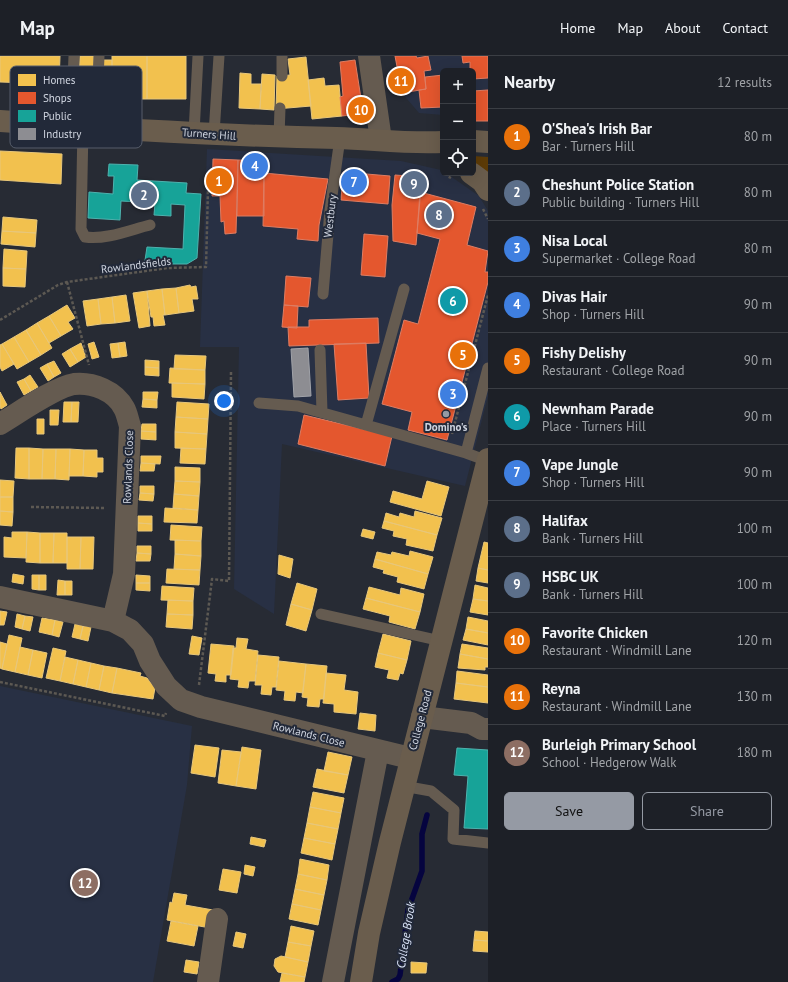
<!DOCTYPE html>
<html lang="en">
<head>
<meta charset="utf-8">
<style>
	body { margin:0; font-family:"PT Sans",sans-serif; background:#25282f; color:#f1f3f6 }
	.controls { position:absolute; right:12px; top:12px; display:grid; overflow:hidden; border-radius:6px; box-shadow:0 4px 16px #0002 }
	.controls button { width:36px; height:36px; display:grid; place-items:center; padding:0; border:0; border-bottom:1px solid #3b3e44; background:#1d2027; color:#f1f3f6; font:20px sans-serif }
	.you { position:absolute; left:224px; top:345px; width:14px; height:14px; margin:-10px; border:3px solid #fff; border-radius:50%; background:#1a73e8; box-shadow:0 0 0 6px #1a73e833 }
	.badge { display:grid; place-items:center; width:26px; height:26px; border-radius:50%; background:#959aa4; color:#fff; font-size:13px; font-weight:700 }
	.pin { position:absolute; translate:-50% -50%; border:2px solid #fff; box-shadow:0 1px 4px #0006 }
	.list { margin:0; padding:0; list-style:none }
	h2 { display:flex; justify-content:space-between; align-items:center; height:52px; margin:0; padding:0 16px; font-size:17px }
	h2 small { font-size:13px; font-weight:400; color:#a0a3a7 }
	.list li { display:grid; grid-template-columns:26px 1fr auto; gap:12px; align-items:center; box-sizing:border-box; height:56px; padding:0 16px; border-top:1px solid #3b3e44 }
	.list b { display:block; font-size:15px; white-space:nowrap }
	.list p { margin:0; font-size:13px; white-space:nowrap; color:#a0a3a7 }
	.list em { font-size:13px; font-style:normal; color:#a0a3a7 }
	.actions { display:flex; gap:8px; padding:12px 16px }
	.actions a { flex:1; padding:9px 0; border:1px solid #959aa4; border-radius:6px; text-align:center; font-size:14px; color:#959aa4 }
	.actions .main { background:#959aa4; color:#111 }
	.icon { flex:none; width:22px; height:22px; fill:none; stroke:currentColor; stroke-width:2; stroke-linecap:round; stroke-linejoin:round }
	.map { position:relative; flex:none; width:488px; height:926px; overflow:hidden }
	header { display:flex; align-items:center; gap:24px; box-sizing:border-box; height:56px; padding:0 20px; background:#1d2027; border-bottom:1px solid #3b3e44 }
	header strong { font-size:19px }
	nav { display:flex; gap:22px; margin-inline-start:auto; font-size:14px }
	main { display:flex }
	aside { flex:1; background:#1d2027 }
	.map>svg:first-child { display:block }
</style>
</head>
<body>
<header>
<strong>Map</strong>
<nav><a>Home</a><a>Map</a><a>About</a><a>Contact</a></nav>
</header>
<main>
<div class="map">
<svg width="488" height="926" viewBox="0 0 488 926">
	<rect width="100%" height="100%" fill="#272b34"/>
	<path fill="#283044" d="M395 0H488V65H473V15H443V59L419 57 402 37Z
		M207 93 401 105 441 114 443 117H446L479 140 488 155V340L465 430 282 388 274 558 234 533 239 291H200Z
		M0 630 192 670 187 729 153 926H0Z"/>
	<path fill="#5d3b07" d="M473 100 488 101V118L473 106Z"/>
	<path fill="#f2c14e" stroke="#e8c77a" d="M0 0H60L59 28 0 26Z
		M80 0H94L93 31 79 30Z
		M112 0H147V43H112Z
		M147 0H186V43H147Z
		M306 1 311 50 276 53 277 20 290 19 288 3Z
		M103 4H112V39H103Z
		M240 17 251 18V28H261L260 53 239 52Z
		M262 18 275 19 274 54 260 53Z
		M324 22 325 30 339 29 342 60 312 63 308 24Z
		M0 95 62 98 61 128 0 124Z
		M3 161 37 164 36 177 2 175Z
		M2 175 36 177 35 191 1 188Z
		M4 193 27 195 26 213 3 212Z
		M3 212 26 213 25 231 3 230Z
		M190 229 191 231 196 230 198 243H192L194 255 179 257 176 232Z
		M176 232 179 257 165 259 162 233Z
		M162 233 165 259H163L165 269 154 270 153 261H151L147 235Z
		M147 235 150 270 139 272 133 237Z
		M126 239 130 265 115 267 112 241Z
		M112 241 115 267 101 268 98 243Z
		M98 243 101 268 87 270 83 245Z
		M67 249 75 262 68 266 73 273 61 280 49 260Z
		M49 260 61 280 49 287 37 267Z
		M37 267 52 292 41 299 26 274Z
		M26 274 41 299 29 306 14 281Z
		M14 281 29 306 17 313 2 288Z
		M94 286 99 301 92 303 88 288Z
		M125 286 127 300 120 301 118 287Z
		M81 287 86 301 78 306 70 293Z
		M118 287 120 301 112 302 110 288Z
		M2 288 14 308 2 315 0 311V289Z
		M70 293 78 306 70 311 62 298Z
		M175 299 206 300 205 314 174 313Z
		M145 304 159 305V312L145 311Z
		M54 305 61 317 54 321 47 308Z
		M47 308 54 321 48 325 40 312Z
		M145 311 159 312V320L145 319Z
		M170 312 205 314V328L169 327Z
		M30 319 38 331 31 335 24 323Z
		M24 323 31 335 24 339 17 326Z
		M172 327 205 328 204 343 172 341Z
		M0 336 7 349 1 353 0 351Z
		M143 336H158L157 344 143 343Z
		M143 343 157 344V352L142 351Z
		M64 346H72L71 366H63Z
		M72 346H79L78 366H71Z
		M177 346 209 348 208 363 176 361Z
		M50 354H59L58 369H50Z
		M176 361 208 363 207 378 175 376Z
		M37 363H44V378H37Z
		M142 368H156V376L141 375Z
		M141 375 156 376V384L141 383Z
		M175 376 207 378 206 393 175 392Z
		M16 392H29V423L15 422Z
		M29 392 43 393 42 423H29Z
		M181 392 206 393 205 408 180 407Z
		M43 393H56L55 423H42Z
		M56 393H70L69 424 55 423Z
		M70 393 84 394 83 420H69Z
		M84 394H97V402H103V416H97V421L83 420Z
		M141 400H161L160 408 141 407Z
		M141 407 155 408 154 415H140Z
		M175 411 200 412V426L175 425Z
		M0 424 14 425 13 441H0Z
		M175 425 200 426 199 440 174 438Z
		M427 425 449 431 441 460 390 446 393 435 422 443Z
		M140 430H154V438L140 437Z
		M140 437 154 438 153 445 139 444Z
		M174 438 199 440 198 454 173 452Z
		M0 441H13V456L0 455Z
		M165 452 198 454 197 467 164 466Z
		M0 455 13 456 12 470 0 469Z
		M415 455 442 462 437 479 384 465 386 457 399 461 400 457 414 461Z
		M138 460H152V468L138 467Z
		M384 465 437 479 433 495 406 489 407 483 393 480 394 475 382 472Z
		M138 467 152 468V475H138Z
		M171 469 202 471 201 485 170 484Z
		M363 473 375 476 373 483 361 480Z
		M12 476H27L26 502 4 501V481L12 482Z
		M27 476 40 477V507L26 506Z
		M40 477H54L53 507H40Z
		M54 477H67V507H53Z
		M67 481H81L80 513H67Z
		M81 481H94L93 513H80Z
		M175 484 201 485V500L175 498Z
		M484 486 488 487V514L478 512Z
		M137 490H151V498L137 497Z
		M410 495 433 501 428 518 375 503 377 496 391 499 392 496 409 500Z
		M137 497 151 498 150 505H136Z
		M175 498 201 500 200 514 174 513Z
		M279 499 293 503 290 522 278 518Z
		M375 503 428 518 424 533 397 526 398 521 383 517 384 514 373 511Z
		M478 512 488 514V527L476 525Z
		M167 513 200 514 199 529 166 527Z
		M13 518 24 520 23 528 12 526Z
		M32 519H39V534L32 533Z
		M39 519H46V534H39Z
		M136 519 150 520V527H136Z
		M58 524 65 525V539H57Z
		M65 525H72V539H65Z
		M136 527H150V535L136 534Z
		M297 527 317 533 312 554 291 548Z
		M475 529 488 532V545L473 543Z
		M162 530 194 532 193 545 161 544Z
		M369 531 400 539 401 532 424 538 420 556 366 542Z
		M366 542 420 556 415 573 389 566 390 560 363 553Z
		M473 543 488 545V559L470 556Z
		M168 544 193 545V559L167 558Z
		M291 548 312 554 306 575 286 569Z
		M0 555 7 556 4 569H0Z
		M17 558 25 560 22 573 15 571Z
		M167 558 193 559 192 573 166 571Z
		M25 560 33 561 30 575 22 573Z
		M468 561 488 565V577L466 573Z
		M42 562 55 564 52 579 39 576Z
		M55 564 63 566 59 581 52 579Z
		M75 568 83 570 80 583 72 581Z
		M83 570 91 571 88 585 80 583Z
		M466 573 488 577V589L463 584Z
		M383 578 411 585 407 604 378 597Z
		M9 579 22 582 15 616 2 613Z
		M192 580 202 582 199 599 189 598Z
		M237 582 248 583 246 593 258 595 255 625H249L248 632 238 631 239 624 230 623 233 592H236Z
		M0 586 7 588 2 613 0 612Z
		M211 588 234 590 231 619H226V626L215 625 216 618 208 617Z
		M462 588 488 592V603L460 598Z
		M20 591 33 594 28 619 15 616Z
		M53 592 66 595 60 625 46 622Z
		M33 594 47 597 42 622 28 619Z
		M378 597 407 604 403 618 400 617 398 624 387 622 389 614 375 611Z
		M460 598 488 603V611H485V614L458 612Z
		M258 599 279 601 276 631H272L271 639 261 638 262 629H255Z
		M65 601 78 604 73 628 60 625Z
		M78 604 91 607 86 631 73 628Z
		M279 605 306 608 303 637 296 636 295 645 284 644 285 635 276 634Z
		M91 607 104 610 99 634 86 631Z
		M306 608 327 610 324 643H320L319 651 307 650 308 642 302 641Z
		M104 610 117 612 112 637 99 634Z
		M117 612 141 617 140 620 147 622 155 632 153 643 112 637Z
		M457 615 488 619V631L456 627Z
		M326 617 346 619 344 634 358 636 356 658 334 656V648L323 647Z
		M456 627 488 631V647L454 643Z
		M360 657 376 659 375 675 358 673Z
		M195 689 219 692 215 721 191 717Z
		M242 691 261 694 256 733 236 730Z
		M222 694 241 696 236 730 218 727Z
		M328 696 352 701 348 719 324 715Z
		M317 713 348 719 344 737 313 731Z
		M313 736 344 742 341 757 310 751Z
		M310 751 341 757 338 773 307 767Z
		M307 767 338 773 335 788 304 782Z
		M251 781 266 784 264 791 250 788Z
		M304 782 335 788 332 804 301 797Z
		M300 803 329 809 327 824 298 818Z
		M245 809 255 811 253 820 244 818Z
		M223 813 241 816 237 837 219 834Z
		M298 818 327 824 324 839 295 833Z
		M295 833 324 839 321 854 292 848Z
		M174 837 187 839 185 849 213 854 210 872 167 864 170 846 172 847Z
		M292 848 321 854 318 869 289 863Z
		M171 865 198 870 194 890 167 885Z
		M291 870 314 875 311 890 288 886Z
		M475 875 488 876V885L474 884Z
		M236 876 246 878 243 892 233 890Z
		M474 884 488 885V896L473 895Z
		M288 886 311 890 308 906 285 901Z
		M281 900 308 906 305 921 278 916 274 910 275 903Z
		M186 904 199 906 197 918 184 916Z
		M411 906 427 907 426 917H411Z
		M282 917 305 921 304 926H280Z"/>
	<path fill="#e4572e" stroke="#de7d63" d="M395 0H416L417 2 428 0 431 14 424 15 426 33 402 37Z
		M462 0H488V22L473 23V15H470V6L463 7Z
		M355 4 362 49 361 55 359 58 342 60 340 41 343 40 340 6Z
		M463 13V15H447V14Z
		M443 19V51L421 52 419 34 426 33 425 21Z
		M488 34V65H473V35Z
		M213 103 238 104 236 177 225 178 224 165 221 166 220 140H212Z
		M238 104 264 105V160H237Z
		M343 116 390 120 388 148 341 144Z
		M264 117 328 123 319 169 318 185 297 183 298 173 263 170Z
		M395 119 422 121 416 189 393 185 392 149Z
		M420 136 476 151 467 189 488 195 485 216H488V226L447 384 408 374 412 356 382 348 404 264 418 268 440 183 417 177Z
		M364 178 388 180 385 221 361 219Z
		M286 220 311 222 308 251 284 249Z
		M284 249 298 250 297 272 282 271Z
		M378 262 379 287 289 290 288 271H309V264Z
		M366 287 369 342 338 344 334 288Z
		M304 359 392 380 385 410 298 388Z"/>
	<path fill="#17a398" stroke="#4eb2ae" d="M109 108 138 109 137 124 187 127 186 137 201 138 197 202 187 208H166L144 211 147 191 183 193 185 149 171 148V160L154 159 155 147 121 145 120 164 88 162 89 136 113 138 114 120H108Z
		M457 692 488 694V773L464 772 468 720 454 719Z"/>
	<path fill="#8d8d92" stroke="#a1a3a9" d="M308 292 311 340 294 341 291 293Z"/>
	<g fill="none" stroke-linecap="round" stroke-linejoin="round">
		<path stroke="#05043f" stroke-width="5.5" d="M392 926 398 923 400 919 408 854 422 815V778L427 759"/>
		<path stroke="#5d5953" stroke-width="2.5" stroke-dasharray="3 2" stroke-linecap="butt" d="M448 117 447 120 451 122
			M483 153 488 163
			M67 226 89 309
			M0 264 58 229 67 226 167 212 206 211 208 133
			M452 378 488 239
			M31 451 106 452
			M0 626 165 660 166 657
			M199 629 212 523 229 525 231 316"/>
		<path stroke="#655b50" stroke-width="11" d="M282 20V0
			M71 70 74 0
			M83 71 81 173 85 181C106 184 130 174 150 169
			M96 72 99 0
			M194 77 198 0
			M214 78 219 0
			M279 81 280 52
			M323 238 330 154 340 82
			M320 294 322 356
			M488 312 466 397 488 405
			M259 347 298 350 466 397
			M366 369 404 233
			M321 558 441 585
			M403 730 431 735 454 754 453 783 488 787"/>
		<path stroke="#655b50" stroke-width="22" d="M369 0 381 84
			M0 368C17 358 55 331 74 328 93 326 115 335 124 352 127 357 128 364 130 370L124 518 113 565
			M0 541 113 565 130 574 143 588 150 605 166 630 181 644 201 651 410 702
			M422 661 471 667 482 673H488
			M208 926 217 863
			M333 926 378 695"/>
		<path stroke="#6a5d4d" stroke-width="22" d="M0 65C112 73 224 80 337 82 372 83 407 88 443 86
			M473 85 488 86
			M471 117 482 125 488 134
			M361 926 369 877 390 786 488 403"/>
	</g>
	<circle fill="#959aa4" stroke="#222939" stroke-width="1.5" cx="446" cy="358" r="4"/>
	<g text-anchor="middle" stroke-width="4" stroke-linejoin="round" paint-order="stroke">
		<g font-size="11" fill="#d0d5e0" stroke="#222939">
			<text transform="translate(209 78) rotate(4)" y="4">Turners Hill</text>
			<text transform="translate(330 160) rotate(-83)" y="4">Westbury</text>
			<text transform="translate(136 209) rotate(-7)" y="4">Rowlandsfields</text>
			<text transform="translate(128 411) rotate(-88)" y="4">Rowlands Close</text>
			<text transform="translate(420 664) rotate(-75)" y="4">College Road</text>
			<text transform="translate(309 678) rotate(14)" y="4">Rowlands Close</text>
		</g>
		<g font-size="11" font-weight="bold" fill="#d0d5e0" stroke="#222939">
			<text x="446" y="375">Domino's</text>
		</g>
		<g font-size="12" font-style="italic" fill="#dae3f7" stroke="#222939">
			<text transform="translate(406 879) rotate(-81)" y="4">College Brook</text>
		</g>
	</g>
	<rect x="10" y="10" width="132" height="82" rx="6" fill="#222939" stroke="#565d6b" stroke-width="1"/>
	<rect x="18" y="18" width="18" height="12" fill="#f2c14e"/>
	<rect x="18" y="36" width="18" height="12" fill="#e4572e"/>
	<rect x="18" y="54" width="18" height="12" fill="#17a398"/>
	<rect x="18" y="72" width="18" height="12" fill="#8d8d92"/>
	<g font-size="11" fill="#d0d5e0">
		<text x="43" y="28">Homes</text>
		<text x="43" y="46">Shops</text>
		<text x="43" y="64">Public</text>
		<text x="43" y="82">Industry</text>
	</g>
</svg>
<div class="controls">
<button>+</button>
<button>−</button>
<button><svg class="icon" aria-label="locate" viewBox="0 0 24 24"><circle cx="12" cy="12" r="6"/><path d="M12 2v4M12 18v4M2 12h4M18 12h4"/></svg></button>
</div>
<div class="you"></div>
<div class="pin badge" style="left:219px;top:125px;background:#e8710a">1</div>
<div class="pin badge" style="left:144px;top:139px;background:#5c6f8a">2</div>
<div class="pin badge" style="left:453px;top:338px;background:#3f7fe0">3</div>
<div class="pin badge" style="left:255px;top:110px;background:#3f7fe0">4</div>
<div class="pin badge" style="left:463px;top:299px;background:#e8710a">5</div>
<div class="pin badge" style="left:453px;top:245px;background:#0f9aa8">6</div>
<div class="pin badge" style="left:354px;top:126px;background:#3f7fe0">7</div>
<div class="pin badge" style="left:439px;top:159px;background:#5c6f8a">8</div>
<div class="pin badge" style="left:414px;top:128px;background:#5c6f8a">9</div>
<div class="pin badge" style="left:361px;top:54px;background:#e8710a">10</div>
<div class="pin badge" style="left:401px;top:25px;background:#e8710a">11</div>
<div class="pin badge" style="left:85px;top:827px;background:#8d6e63">12</div>
</div>
<aside>
<h2>Nearby<small>12 results</small></h2>
<ul class="list">
<li><span class="badge" style="background:#e8710a">1</span><div><b>O'Shea's Irish Bar</b><p>Bar · Turners Hill</p></div><em>80 m</em></li>
<li><span class="badge" style="background:#5c6f8a">2</span><div><b>Cheshunt Police Station</b><p>Public building · Turners Hill</p></div><em>80 m</em></li>
<li><span class="badge" style="background:#3f7fe0">3</span><div><b>Nisa Local</b><p>Supermarket · College Road</p></div><em>80 m</em></li>
<li><span class="badge" style="background:#3f7fe0">4</span><div><b>Divas Hair</b><p>Shop · Turners Hill</p></div><em>90 m</em></li>
<li><span class="badge" style="background:#e8710a">5</span><div><b>Fishy Delishy</b><p>Restaurant · College Road</p></div><em>90 m</em></li>
<li><span class="badge" style="background:#0f9aa8">6</span><div><b>Newnham Parade</b><p>Place · Turners Hill</p></div><em>90 m</em></li>
<li><span class="badge" style="background:#3f7fe0">7</span><div><b>Vape Jungle</b><p>Shop · Turners Hill</p></div><em>90 m</em></li>
<li><span class="badge" style="background:#5c6f8a">8</span><div><b>Halifax</b><p>Bank · Turners Hill</p></div><em>100 m</em></li>
<li><span class="badge" style="background:#5c6f8a">9</span><div><b>HSBC UK</b><p>Bank · Turners Hill</p></div><em>100 m</em></li>
<li><span class="badge" style="background:#e8710a">10</span><div><b>Favorite Chicken</b><p>Restaurant · Windmill Lane</p></div><em>120 m</em></li>
<li><span class="badge" style="background:#e8710a">11</span><div><b>Reyna</b><p>Restaurant · Windmill Lane</p></div><em>130 m</em></li>
<li><span class="badge" style="background:#8d6e63">12</span><div><b>Burleigh Primary School</b><p>School · Hedgerow Walk</p></div><em>180 m</em></li>
</ul>
<div class="actions"><a class="main">Save</a><a>Share</a></div>
</aside>
</main>
</body>
</html>
